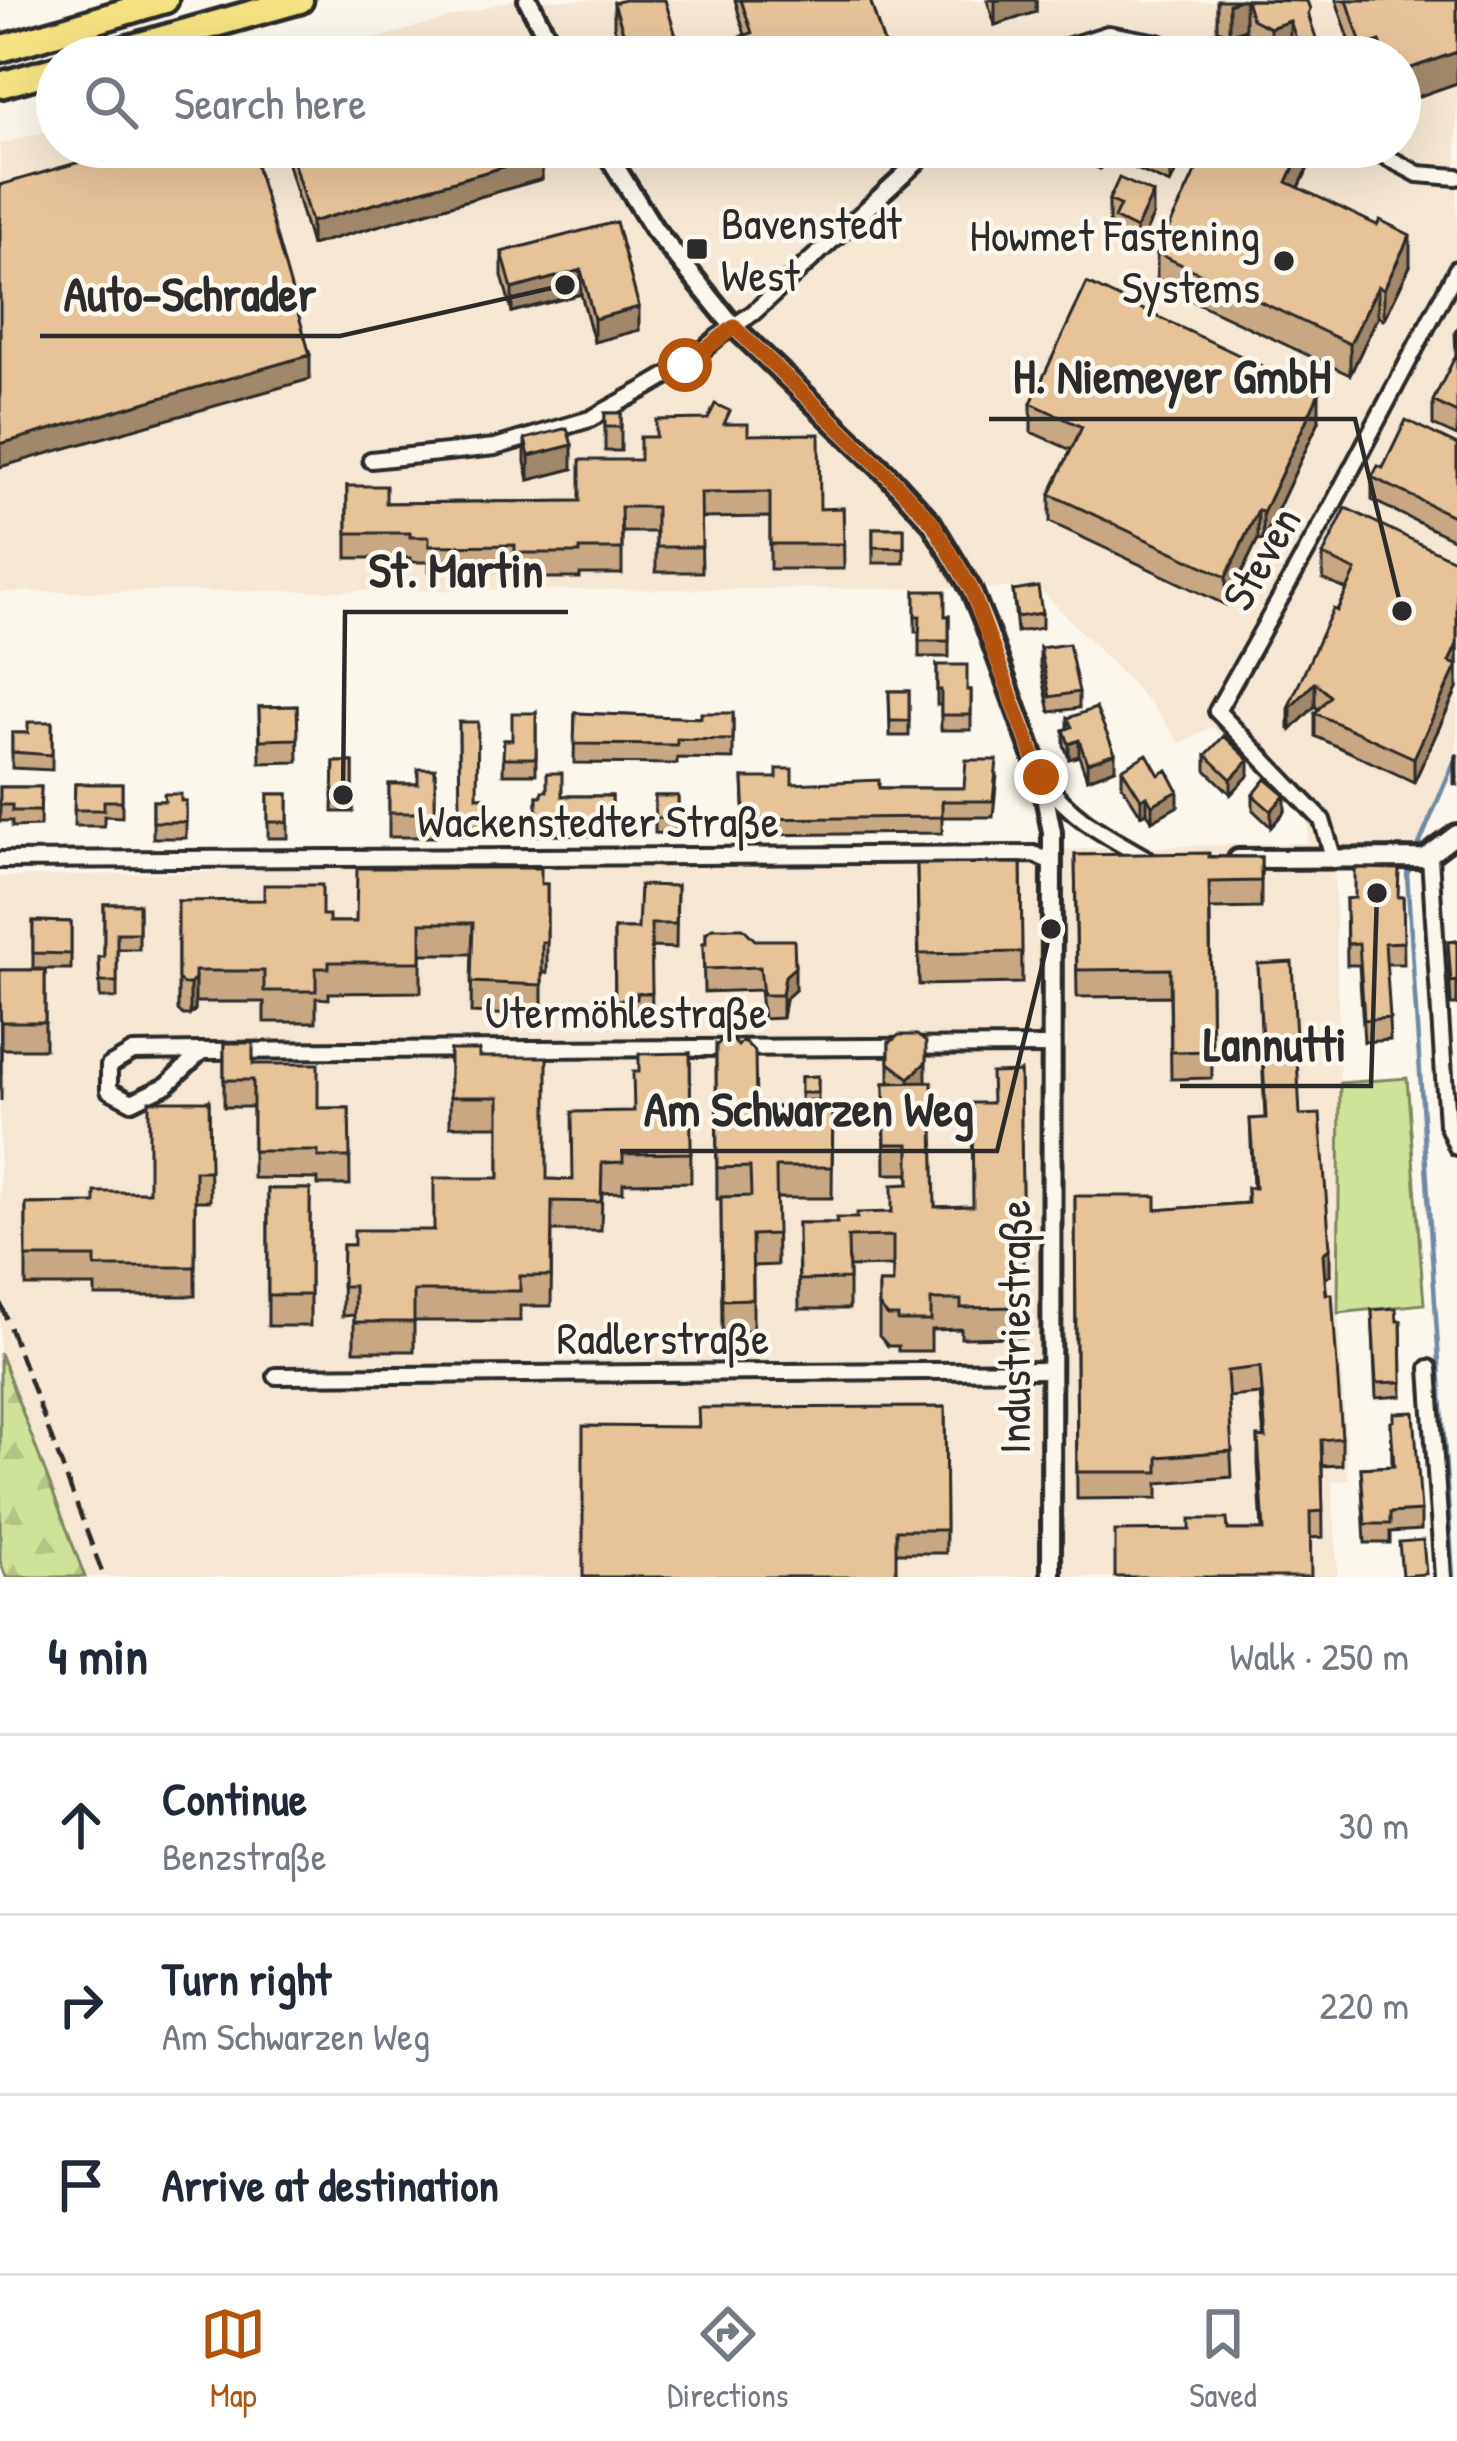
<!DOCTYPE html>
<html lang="en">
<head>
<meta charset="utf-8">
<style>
	body { margin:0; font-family:"Patrick Hand",sans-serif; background:#f2f2f3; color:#1f2937 }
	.stop { position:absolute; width:36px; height:36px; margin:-27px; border:9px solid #b45309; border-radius:50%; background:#fff }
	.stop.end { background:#b45309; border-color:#fff; box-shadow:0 3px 12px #0008 }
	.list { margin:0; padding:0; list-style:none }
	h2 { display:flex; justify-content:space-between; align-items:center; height:156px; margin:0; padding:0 48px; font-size:51px }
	h2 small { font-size:39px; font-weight:400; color:#747a83 }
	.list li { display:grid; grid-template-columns:78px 1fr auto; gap:36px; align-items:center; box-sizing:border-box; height:180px; padding:0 48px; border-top:3px solid #e0e1e3 }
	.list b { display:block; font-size:45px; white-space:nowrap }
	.list p { margin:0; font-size:39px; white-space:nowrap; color:#747a83 }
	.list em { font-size:39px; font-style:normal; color:#747a83 }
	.icon { flex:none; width:66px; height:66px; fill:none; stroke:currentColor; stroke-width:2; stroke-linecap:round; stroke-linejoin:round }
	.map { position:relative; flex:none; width:1457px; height:1577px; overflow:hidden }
	.search { position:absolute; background:#fff; box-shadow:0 12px 48px #0002; left:36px; right:36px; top:36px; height:132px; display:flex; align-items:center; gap:30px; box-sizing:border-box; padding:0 42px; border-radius:66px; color:#747a83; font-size:45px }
	.sheet { height:696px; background:#fff }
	nav { display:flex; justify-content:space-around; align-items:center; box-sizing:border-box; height:168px; border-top:3px solid #e0e1e3; background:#fff; font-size:33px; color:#747a83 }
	nav a { display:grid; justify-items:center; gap:6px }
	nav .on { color:#b45309 }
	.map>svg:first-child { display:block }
</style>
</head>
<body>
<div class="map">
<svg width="1457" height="1577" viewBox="0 0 1457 1577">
	<defs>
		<pattern id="forest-firs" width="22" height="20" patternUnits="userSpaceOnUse" patternTransform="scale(3)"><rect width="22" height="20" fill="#cfe398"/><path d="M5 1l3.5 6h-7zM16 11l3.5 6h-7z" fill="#b2c383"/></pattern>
	</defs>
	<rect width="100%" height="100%" fill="#fbf7ec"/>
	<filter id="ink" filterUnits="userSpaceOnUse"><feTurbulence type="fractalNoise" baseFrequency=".00833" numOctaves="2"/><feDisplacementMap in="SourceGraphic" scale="24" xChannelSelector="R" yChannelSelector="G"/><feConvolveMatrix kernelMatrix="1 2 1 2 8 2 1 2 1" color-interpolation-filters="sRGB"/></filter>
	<g filter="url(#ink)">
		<path fill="#f5e7d3" d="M512 0H1142L1143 2 1457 0V747L1415 852 1334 860 1340 1083 1339 1320 1348 1480 1332 1482 1338 1577H85L0 1353V877L1307 843 1308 821 1212 727 1180 743 1151 704 1039 588 0 592V144L57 128V147H1400V57H311Z"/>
		<path fill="#cfe398" stroke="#7d8762" stroke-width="3" d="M1407 1078 1424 1304 1338 1313 1340 1083Z"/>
		<path fill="url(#forest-firs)" stroke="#7d8762" stroke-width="3" d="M0 1353 85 1577H6L0 1561Z"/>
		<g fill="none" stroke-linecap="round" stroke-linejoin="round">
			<path stroke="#6f8aa5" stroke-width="4.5" d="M1415 854 1457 755
				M1411 865 1407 874 1453 1577"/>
			<g stroke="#2b2b2b" stroke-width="22">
				<path id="minor" d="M1035 57 1108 34 1159 43 1187 57
					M1368 147 1418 174 1457 177
					M371 460 495 447 590 419 646 388 685 365 718 337 753 313 934 147
					M1044 781C1076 822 1105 834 1149 860
					M1430 857 1447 1124 1457 1147
					M0 860 1034 854 1051 862
					M1334 860 1322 820 1217 711 1331 508 1457 269
					M202 1051 167 1085 132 1102 109 1090V1066L133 1052 202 1051 1050 1046
					M1429 1368 1443 1577
					M276 1376 1050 1370"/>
			</g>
			<g stroke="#2b2b2b" stroke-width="26">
				<path id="tertiary" d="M528 0 557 57
					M603 147 654 229 734 327 886 473 931 522 971 589 986 626 1041 777 1052 832 1051 1577
					M1238 859 1425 858 1457 834"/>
			</g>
			<g stroke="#2b2b2b" stroke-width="33">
				<path id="motorway" d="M0 49 165 0
					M98 57 300 0
					M0 85 57 69"/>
			</g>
			<use href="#minor" stroke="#fbf7ec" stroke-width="14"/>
			<use href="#tertiary" stroke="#fbf7ec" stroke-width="16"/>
			<use href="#motorway" stroke="#f4e382" stroke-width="24"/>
			<path stroke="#2b2b2b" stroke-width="4.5" stroke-dasharray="18 9" stroke-linecap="butt" d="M0 1302 104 1577"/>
		</g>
		<path fill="#c7a883" stroke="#2b2b2b" stroke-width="3" d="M735 0H870L886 57H723V42L745 35Z
			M987 0H1036V12L995 25Z
			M1217 0H1305L1319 57H1292L1290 52 1275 57H1267L1252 50 1245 29 1229 35 1217 29Z
			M1336 0H1457V83L1400 103V57H1355Z
			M614 3 676 57H623L614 27Z
			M283 147H539L542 179 311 245Z
			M1052 147H1110L1100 169Z
			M1134 147H1187L1170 184 1134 168Z
			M1313 147V157L1299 188 1410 266 1384 320 1378 316 1350 375 1157 284V253Z
			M1109 200 1153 216 1136 252 1114 242V226L1109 223Z
			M616 222 639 330 594 342 581 294 512 312 502 276V252Z
			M1457 329V436L1433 425V401L1456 356 1455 332Z
			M1031 403 1319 421 1263 541 1258 539 1226 605 1050 522V494L1071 450 1031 432Z
			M605 413H621V451H605Z
			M730 424 748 435 820 509 843 508 844 569H770V517L701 518 702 572H656V532H622V574H580V578H515V570L429 571V562H410V558H347V486L386 503 580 501 640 460 656 437Z
			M525 439 572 469 529 480 525 462Z
			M1457 445V541L1372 500V477L1383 468Z
			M873 528H904V563H873Z
			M1457 553V689L1414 782 1315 736V713L1318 709 1315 706 1291 730 1289 729V706L1347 590 1323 579V555L1454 560Z
			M915 591 945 616H949V657H919V632H915Z
			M1013 591 1042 613V628L1017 632Z
			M1040 648 1079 692V708L1050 712 1040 664Z
			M937 665 967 690H971V730H941V705H937Z
			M889 691H909V736H890Z
			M297 706 298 762 260 763 259 707Z
			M536 713V774H503L504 740H512Z
			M575 713 701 718 733 713V759L677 758V764L574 763Z
			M1068 718 1115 769 1087 779 1079 756 1069 759 1064 745V730L1068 728Z
			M52 722V770L12 768V733H28Z
			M459 722 477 797H484V835H460Z
			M1457 754V785L1454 784V761Z
			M1206 755 1249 775 1231 794 1206 770Z
			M334 762H353V812H333Z
			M435 769V837H389V784H418Z
			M1122 769 1159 775 1178 806 1152 821 1147 812 1141 815 1122 785Z
			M997 775 993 817H942V833L745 835 743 778 792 784 879 788H964Z
			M75 784H122V817L104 816V826H74Z
			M0 787H41L40 826 12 827V821H0Z
			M268 794H288V838H268Z
			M1253 795 1285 811 1271 827 1253 810Z
			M537 796H612V836L537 835Z
			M655 796H678V834L655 833Z
			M153 801H186V838H153Z
			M1075 855 1261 857V908L1210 909 1212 1078 1171 1079 1170 996 1077 997Z
			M1021 863 1022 983 919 985 917 864Z
			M541 884H547V973H542V1016L471 1013 472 954H421V992L329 993V999L316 998V1022H264V1002H195V1010L190 1015H183L178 1010V901L322 915 329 922H356Z
			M677 886 676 948 651 947 652 1016H637V1023H615L614 929H638Z
			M1403 897 1404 964H1386L1390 1040 1364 1042 1359 965H1347L1346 899Z
			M104 904H139V949H117V998H100L99 957H104Z
			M33 921 71 922V969H33Z
			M706 933 795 990 785 999 782 1018 763 1019 760 990 704 992 703 943H706Z
			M1457 941V1005H1451L1448 942Z
			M1258 964 1300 1115 1330 1275 1325 1279 1342 1438V1465L1322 1466 1323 1537 1310 1538 1228 1530H1262L1258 1464V1437L1264 1438 1260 1394 1228 1397 1232 1477 1158 1483V1498L1077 1499 1075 1196 1156 1210 1247 1203V1188H1253L1250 1119 1265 1118Z
			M0 970H45V1049H1V1101Z
			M224 1043 318 1108H349L350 1185H318V1179L253 1178V1107H224Z
			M889 1043 926 1082 935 1207 973 1206 992 1102 1020 1072 1024 1337 961 1338V1329L931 1330V1351H898V1346H888L879 1336V1283H893V1266L849 1267V1309H799L798 1223H837L892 1212 909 1184V1174H885L884 1083H889Z
			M716 1046 756 1107H833L832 1198H776L777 1265 753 1266V1330L722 1331 721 1199H717Z
			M450 1050 479 1057 547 1179 572 1180 634 1111 639 1072 690 1053 691 1182 623 1183V1192L602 1193 601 1231H552L551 1306H520V1321H414V1351H354V1315L342 1316 343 1245H354L434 1230 499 1178V1126H450Z
			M818 1076V1100L801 1101V1077Z
			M209 1101 210 1201H195V1296H95V1286H26V1204L95 1203 149 1192Z
			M268 1189H310V1326H268Z
			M1372 1310 1401 1321 1402 1396 1376 1398Z
			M945 1407 946 1553H896L699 1427Z
			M1391 1422 1421 1511V1530L1390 1532V1543H1365L1361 1468 1392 1466Z"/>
		<path fill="#a2886a" stroke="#2b2b2b" stroke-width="3" d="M1000 0H1036V12L995 25V1Z
			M1240 0H1245V29L1229 35V4Z
			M1290 21V52L1270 57V28Z
			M676 36V57H629V51Z
			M1380 41V57H1362V47Z
			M886 50V57H866Z
			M1457 52V83L1400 103V72Z
			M1100 147H1110L1100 169Z
			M1176 147H1187L1170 184V161Z
			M1303 147H1313V157L1287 213V182Z
			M542 156V179L311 245V222Z
			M1153 193V216L1136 252V229Z
			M1410 235V266L1384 320V289Z
			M581 270V294L512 312V289Z
			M1378 286V316L1350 375V344Z
			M639 307V330L594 342V319Z
			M310 355V379L0 467V444Z
			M1319 393V421L1263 541V513Z
			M572 445V469L529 480V456Z
			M1258 510V539L1226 605V577Z
			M1457 644V689L1414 782V758L1449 662Z
			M1315 682V706L1291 730V707Z
			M1079 740V756L1069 759V744Z
			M1115 753V769L1087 779V763Z
			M1249 760V775L1231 794V779Z
			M1178 791V806L1152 821V805Z
			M1285 795V811L1271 827V811Z
			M1147 796V812L1141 815V799Z
			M795 967V990L785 999 782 1018V995L785 976Z
			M195 979V1010L190 1015V984Z
			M926 1062V1093L909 1109V1078Z
			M1330 1248V1275L1323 1280V1254Z"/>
		<path fill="#e7c398" stroke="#2b2b2b" stroke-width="3" d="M624 0H665L676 36 629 51 614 3Z
			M741 0H870L886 50 866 57H727L723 42 752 33Z
			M1246 0 1307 1 1310 9 1308 14 1319 47 1314 57 1301 53 1290 21 1270 28 1252 19Z
			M1347 0H1457V52L1400 72V57H1386L1380 41 1362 47Z
			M1114 35 1143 49 1140 57H1086L1092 44 1107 51Z
			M508 38 513 57H442Z
			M132 147H251L310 355 0 444V185Z
			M289 147H539L542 156 311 222Z
			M1140 147H1176L1170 161Z
			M1207 147H1303L1287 182 1377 225 1380 220 1410 235 1384 289 1378 286 1350 344 1157 253Z
			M1119 178 1153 193 1136 229 1114 218 1120 205 1109 200Z
			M616 222 639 307 594 319 581 270 512 289 502 252Z
			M1087 283 1319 393 1263 513 1258 510 1226 577 1050 494 1082 427 1031 403Z
			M1457 353V413L1433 401Z
			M715 404 730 411 724 424H748V435L819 434 820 509 843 508 844 544H770V492L701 493 702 547H656V507H621L622 549H580V553H515V545L429 546V537H410V533H347V486H386V503L580 501V460H640V437H656V420L708 419Z
			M605 413H621V427H605Z
			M1406 420 1457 445V518L1372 477 1378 466 1383 468Z
			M567 428 572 445 529 456 525 439Z
			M1346 508 1454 560 1457 553V644L1449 662 1457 665 1414 758 1315 713 1330 696 1315 682 1291 707 1289 706 1333 609 1337 611 1356 571 1323 555Z
			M873 528H904V548L873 547Z
			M1038 587 1042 613 1017 617 1013 591Z
			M915 591H945V616H949V641H919L920 616H915Z
			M1069 644 1079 692 1050 697 1040 648Z
			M937 665H967V690H971V715H941V690H937Z
			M889 691H909V721H890Z
			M297 706 298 739 260 740 259 707Z
			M1096 708 1115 753 1087 763 1079 740 1069 744 1064 730 1072 727 1068 718Z
			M512 713H536V758H503L504 740H512Z
			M575 713 701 718V713H733V740L677 739V745L574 744Z
			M28 722H52V755L12 752V733H28Z
			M459 722H478L477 797H484V819H460Z
			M1224 736 1249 760 1231 779 1206 755Z
			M1147 754 1159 775 1167 770 1178 791 1152 805 1147 796 1141 799 1122 769Z
			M966 760H997L993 801H942V817L745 819 743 778H777V769H792V784L879 780V788H964Z
			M334 762H353V797H333Z
			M418 769H435V813H389V784H418Z
			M547 773H562V796H612V820L537 819V796H542V791H547Z
			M1266 779 1285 795 1271 811 1253 795Z
			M75 784H122V801H104V810H74Z
			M0 787H41L40 811H12V805H0Z
			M164 794H181V801H186V822H153V801H165Z
			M268 794H288V822H268Z
			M655 796H678V818H655Z
			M1209 853V857H1261V881L1209 882 1212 1051 1171 1052 1170 969 1077 970 1075 855Z
			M1021 863 1022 952 919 954 917 864Z
			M357 868H541V884H547V942H542V985L471 982 473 923H421V962H329V968H316V991H264V971H195V979L190 984H183L178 979V901L264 900V885H322V915H329V922H356Z
			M1355 868 1399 869 1398 897H1403L1404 942 1385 943 1390 1018 1364 1020 1359 943 1347 944 1346 899 1355 898Z
			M640 885 677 886 676 924H651L652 993H637V999L615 1000 614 929H638Z
			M104 904H139V933H117V982H100L99 957H104Z
			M33 921 71 922V954L33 953Z
			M712 928H743L755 940H794L795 967 785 976 782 995H763L760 967 704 969 703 943H706V933Z
			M1457 941V981L1451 982 1448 942Z
			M1292 962 1300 1115 1320 1114 1330 1248 1323 1254 1326 1294H1332L1342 1438 1321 1440 1323 1511 1310 1512 1311 1577H1115V1531L1190 1530V1519H1227L1228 1530H1264L1258 1437 1266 1438 1260 1367 1227 1371 1232 1451 1158 1457V1472H1077L1075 1196H1156V1210L1248 1203 1247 1188H1255L1250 1119 1266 1118 1258 964Z
			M0 970H45V1022H1V1074Z
			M727 1034 738 1046 743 1040 755 1052 756 1107H833L832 1167H776L777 1234 752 1235 753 1299 722 1300 721 1197 751 1196 750 1167 717 1168 716 1046Z
			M899 1035H917L926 1042V1062L909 1078 889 1063V1043Z
			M224 1043H253V1064H318V1108H349L350 1157H318V1151H253V1080H224Z
			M450 1050H479V1057H547V1179L573 1180 572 1112 634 1111 633 1072H639V1054L690 1053 691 1153 623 1154V1162L602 1163 601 1202 552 1201 551 1276H520V1291H414V1322H354V1286H342L343 1245H354V1230H434V1178H499V1097H450Z
			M1020 1072 1024 1307 961 1308V1300H931V1321H898V1316H888L879 1306V1283H893V1236L848 1237 849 1279 799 1280 798 1223H837L836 1218H857V1213L892 1212V1185L909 1184V1144H885L884 1083 932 1082 935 1207 973 1206 972 1103H992L991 1073Z
			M818 1076V1093H801V1077Z
			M149 1101H209L210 1171H195V1267H95V1257H26V1204L95 1203V1192H149Z
			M268 1189H310V1295H268Z
			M1396 1308 1397 1321H1401L1402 1382 1376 1383 1372 1310Z
			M945 1407 946 1530H896V1577H583V1426L699 1427 698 1408Z
			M1414 1412 1421 1511 1390 1513V1524H1365L1361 1468 1394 1466 1391 1422 1394 1421V1413Z
			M1423 1540 1426 1574 1402 1576 1399 1542Z"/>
	</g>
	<g fill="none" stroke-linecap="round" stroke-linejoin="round" filter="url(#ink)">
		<path stroke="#b45309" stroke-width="15" d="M685 365 734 327 886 473 932 522 971 589 1041 777"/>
	</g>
	<g fill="#2b2b2b" stroke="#fbf7ec" stroke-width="4.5">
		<rect x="685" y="237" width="24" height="24" rx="6"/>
		<circle cx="1284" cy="261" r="12"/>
	</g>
	<g text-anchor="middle" stroke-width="9" stroke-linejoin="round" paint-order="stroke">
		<g font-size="45" fill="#2b2b2b" stroke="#fbf7ec" text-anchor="start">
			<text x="721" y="239">Bavenstedt<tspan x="721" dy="52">West</tspan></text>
			<text x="1260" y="251" text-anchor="end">Howmet Fastening<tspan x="1260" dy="52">Systems</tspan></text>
		</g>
		<g font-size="45" fill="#2b2b2b" stroke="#fbf7ec">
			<text transform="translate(1261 558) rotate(-60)" y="16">Steven</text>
			<text x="598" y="837">Wackenstedter Straße</text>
			<text x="626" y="1028">Utermöhlestraße</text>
			<text transform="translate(1014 1327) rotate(-90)" y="16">Industriestraße</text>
			<text x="663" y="1354">Radlerstraße</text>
		</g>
	</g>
	<path fill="none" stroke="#2b2b2b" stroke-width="4.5" d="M565 285L340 336H40M1402 611L1355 419H989M343 795L345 612H568M1377 893L1371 1086H1180M1051 929L997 1151H620"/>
	<g fill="#2b2b2b" stroke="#fbf7ec" stroke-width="4.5">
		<circle cx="565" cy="285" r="12"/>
		<circle cx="1402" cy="611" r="12"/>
		<circle cx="343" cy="795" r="12"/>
		<circle cx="1377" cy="893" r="12"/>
		<circle cx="1051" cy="929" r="12"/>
	</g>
	<g font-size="48" text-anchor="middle" font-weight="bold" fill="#2b2b2b" stroke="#fbf7ec" stroke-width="9" stroke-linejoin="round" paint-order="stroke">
		<text x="190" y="311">Auto-Schrader</text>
		<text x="1172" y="393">H. Niemeyer GmbH</text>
		<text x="456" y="587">St. Martin</text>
		<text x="1275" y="1061">Lannutti</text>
		<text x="809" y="1126">Am Schwarzen Weg</text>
	</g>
</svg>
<div class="stop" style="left:685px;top:365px"></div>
<div class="stop end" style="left:1041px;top:777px"></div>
<div class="search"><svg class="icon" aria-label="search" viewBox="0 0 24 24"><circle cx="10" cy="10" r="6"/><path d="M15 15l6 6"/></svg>Search here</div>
</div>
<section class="sheet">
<h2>4 min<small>Walk · 250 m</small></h2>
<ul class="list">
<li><svg class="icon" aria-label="ahead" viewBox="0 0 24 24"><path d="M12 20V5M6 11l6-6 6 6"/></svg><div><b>Continue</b><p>Benzstraße</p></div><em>30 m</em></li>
<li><svg class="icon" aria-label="right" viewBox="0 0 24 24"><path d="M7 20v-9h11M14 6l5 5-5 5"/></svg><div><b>Turn right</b><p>Am Schwarzen Weg</p></div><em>220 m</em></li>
<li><svg class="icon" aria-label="arrive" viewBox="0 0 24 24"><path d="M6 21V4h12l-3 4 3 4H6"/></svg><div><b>Arrive at destination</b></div></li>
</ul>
</section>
<nav>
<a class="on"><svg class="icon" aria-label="map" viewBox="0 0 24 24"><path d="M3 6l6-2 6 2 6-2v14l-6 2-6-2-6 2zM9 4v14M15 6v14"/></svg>Map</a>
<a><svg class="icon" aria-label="directions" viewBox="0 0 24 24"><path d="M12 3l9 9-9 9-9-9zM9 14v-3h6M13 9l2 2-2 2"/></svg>Directions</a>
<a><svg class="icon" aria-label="saved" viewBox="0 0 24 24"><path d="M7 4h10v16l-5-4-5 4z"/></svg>Saved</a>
</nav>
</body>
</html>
